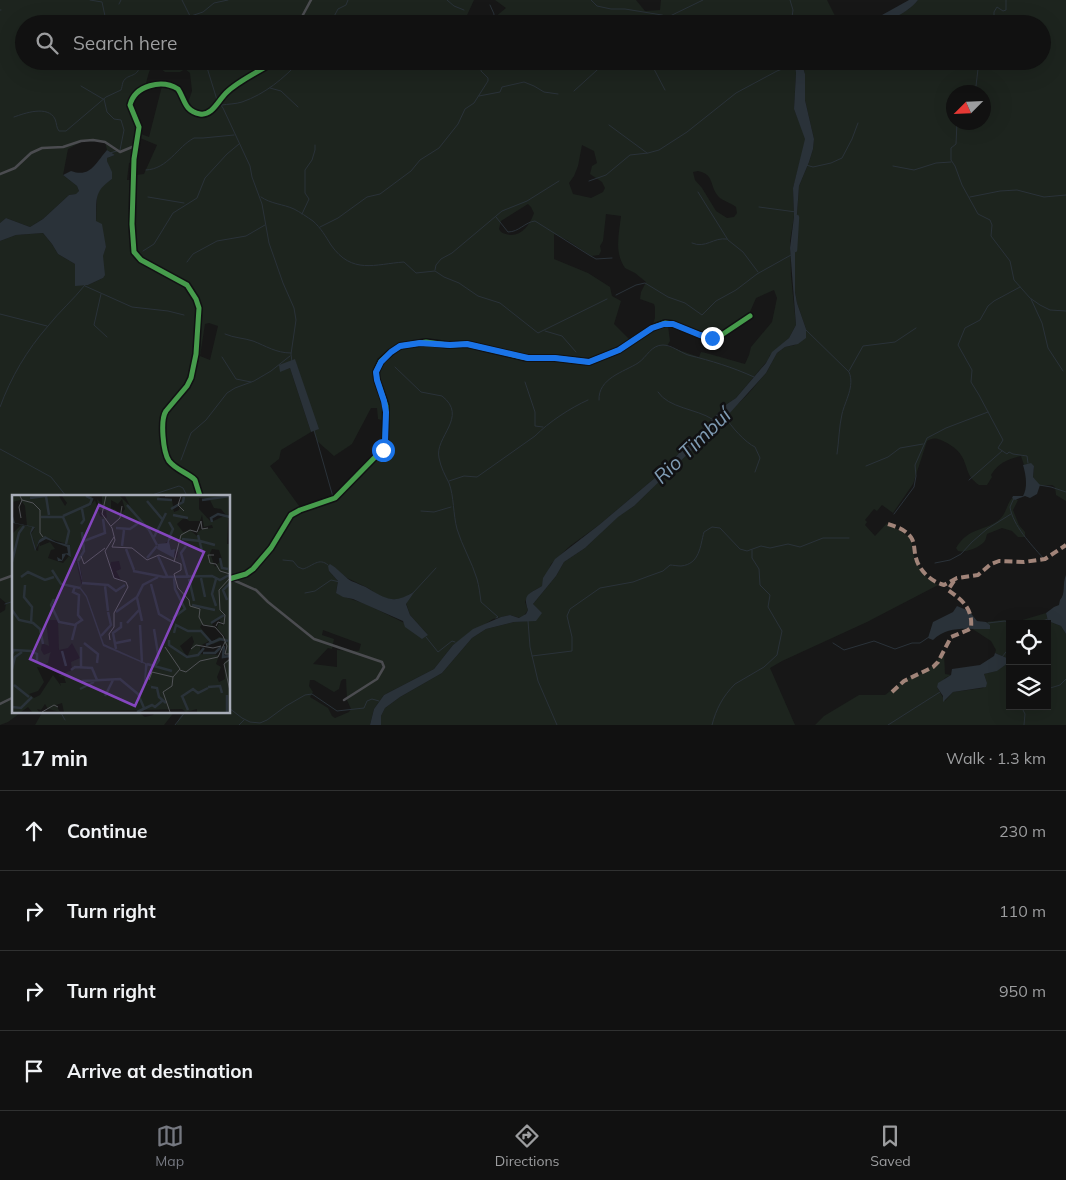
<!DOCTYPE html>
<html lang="en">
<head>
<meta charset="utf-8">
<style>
	body { margin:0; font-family:Mulish,sans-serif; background:#1e1f1f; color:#f1f3f6 }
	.controls { position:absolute; right:15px; bottom:15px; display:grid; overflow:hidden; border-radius:0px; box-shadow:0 5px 20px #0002 }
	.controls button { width:45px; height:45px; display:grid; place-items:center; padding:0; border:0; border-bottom:1px solid #303131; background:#111; color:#f1f3f6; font:25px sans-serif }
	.compass { position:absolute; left:946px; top:85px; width:45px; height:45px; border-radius:50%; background:#111; box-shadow:0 5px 20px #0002; rotate:246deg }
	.stop { position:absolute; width:15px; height:15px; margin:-11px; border:4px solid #1a73e8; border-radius:50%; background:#fff }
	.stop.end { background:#1a73e8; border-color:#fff; box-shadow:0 1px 5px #0008 }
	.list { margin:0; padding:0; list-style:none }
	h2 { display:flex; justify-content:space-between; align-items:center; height:65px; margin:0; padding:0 20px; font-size:21px }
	h2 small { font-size:16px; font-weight:400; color:#9c9d9f }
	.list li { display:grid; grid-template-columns:32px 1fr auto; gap:15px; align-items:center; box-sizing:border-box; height:80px; padding:0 20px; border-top:1px solid #303131 }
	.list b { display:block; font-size:19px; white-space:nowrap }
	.list em { font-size:16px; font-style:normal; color:#9c9d9f }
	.icon { flex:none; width:28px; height:28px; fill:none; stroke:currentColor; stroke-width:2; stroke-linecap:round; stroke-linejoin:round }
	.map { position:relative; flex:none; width:1066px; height:725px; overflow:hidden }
	.search { position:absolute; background:#111; box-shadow:0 5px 20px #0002; left:15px; right:15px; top:15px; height:55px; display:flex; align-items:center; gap:12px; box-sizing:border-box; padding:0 18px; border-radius:28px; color:#9c9d9f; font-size:19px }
	.sheet { height:385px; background:#111 }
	nav { display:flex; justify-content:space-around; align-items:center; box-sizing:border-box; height:70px; border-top:1px solid #303131; background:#111; font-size:14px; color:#9c9d9f }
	nav a { display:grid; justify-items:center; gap:2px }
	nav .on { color:#757880 }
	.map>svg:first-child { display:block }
</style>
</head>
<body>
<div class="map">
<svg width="1066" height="725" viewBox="0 0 1066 725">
	<rect width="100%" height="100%" fill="#171717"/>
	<path fill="#1d241e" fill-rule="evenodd" d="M0 0H474L463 24H24V61H794L796 73 794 109 806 139 793 188 794 217 790 241 791 276 796 325 789 338 770 355 768 360 736 398 727 404 656 477 599 525 570 546 551 564 542 586 530 593 525 602 528 610 523 617 520 618 510 615 493 619 453 645 434 669 384 695 374 709 370 725H176L183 711H229V496H14V711H23L8 722 0 725V613L5 610 6 603 0 598V241L16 235 43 233 52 244 58 254 75 264 88 285 103 278V255L106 247 96 221 97 193 103 185 112 179 107 161V158L115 155 107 150 105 142 83 141 68 149 63 175 77 186 79 191 77 194 69 195 43 219 30 227 6 218 0 223ZM155 64 165 72H180L185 69 190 73 192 91 187 106C178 92 182 86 162 86L149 137 141 134 138 121 131 106C134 97 142 94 145 86 148 79 148 68 155 64ZM140 138 157 145 144 174 136 175V180H127L129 163 135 162ZM582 145 594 151 597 163 592 166 590 174 602 182 605 188 603 192 591 198 573 194 569 183 574 176 578 166ZM698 171C715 175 709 185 718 196 722 201 730 202 736 207L737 213 734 217 727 218 716 211 702 188 695 180 693 172ZM528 204 531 207 534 213C529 228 517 241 501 232L499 229 501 221ZM606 214 621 216C619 234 614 252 625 268L635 273 646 282 641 292 640 299 654 304 655 307V318L651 330 633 343 614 324 621 301 612 296 610 287 588 273 554 259V234L567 240 591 256 599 255 601 251 600 246 603 241ZM774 290 777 298 772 322 751 347 749 355 745 364 706 353 701 352 699 357 667 346 670 341 668 326C680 326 696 332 703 340L726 331 746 321 756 298ZM209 323 218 326 210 360 200 356 205 324ZM295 360 318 429 313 430 317 441 334 456 352 444 371 408H377L378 419 385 421 384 449 374 460 341 495 332 502 302 510 270 466 279 459 281 450 311 432 290 368 281 371ZM331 565 347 578 368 588 381 597 389 599H403L413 592 406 603 410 615 428 635C407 624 387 614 365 604 355 600 345 598 336 592L338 581 329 571ZM323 630 361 644 359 651 337 650V667L313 664 328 648 332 649 334 639 322 635ZM343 679H346L347 700 351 709 349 712 335 718 332 716 328 708 310 697 313 692 309 686 310 680H314L334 692 339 689 341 681Z
		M495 0H636L645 11 660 10 661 0H827L839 24H481L494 18 506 8Z
		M918 0H1066V501L1056 495 1055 487 1052 485 1040 486 1033 477 1034 466 1028 464 1024 465 1021 456C1008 459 998 463 991 475L992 477 987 485H979C965 475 969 468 961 455 958 449 945 441 938 439 934 438 930 439 927 441L913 484 893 513 882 505 877 511 874 509 865 520 867 522 865 525 875 536 887 523 908 536 912 544 915 561 928 579 938 585 867 622 782 661 770 668 795 725H381V716L385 708 400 697 442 673 472 638 486 629 514 622 536 620 533 604 556 576 564 562 585 548 617 517 634 506 748 394 766 373 777 353 785 347 795 345 806 329 797 303 795 292V241L799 186 809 162 813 149 814 139 805 100V74L801 61H1042V24H877L909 9ZM954 92H984V122H954Z
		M1012 498 1018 500 1013 510 1019 525 1025 532V537H1018L1012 531 1002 528 987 534C986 537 986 540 984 542 979 548 964 553 958 551L956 548C969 526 986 532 1001 518 1006 513 1007 504 1012 498Z
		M1046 613 1048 621 1061 626 1066 634V725H815L824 716 859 695H885L906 679 926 672 944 653 945 674 951 675 945 678 937 687 945 701 953 692 983 688 987 683 984 674 996 671 1005 665 1007 658 995 653 996 650 991 641 971 628 984 629 990 625 986 622 1003 620 1016 622ZM1010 624H1047V706H1010Z
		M43 711H137L145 717 153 715 156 711H175L164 725H35Z"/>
	<path fill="#2a3239" d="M909 0H918C905 16 882 24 862 24L882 15Z
		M794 61H801L805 74V100L814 139 813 149 809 162 799 186 795 241V292L797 303 806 329V338L798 344 785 347 777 353 766 373 728 415 634 506 618 517 585 548 564 562 556 576 533 604 542 613 536 621 514 622 486 629 472 638 442 673 400 697 385 708 381 716V725H370L374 709 384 695 434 669 453 645 473 629 501 617 510 615 519 618 526 614 528 610C522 593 530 594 542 586L543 578 555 559 599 525 656 477 727 404 736 398 766 363 772 352 789 338 796 325 790 248 794 217 793 188 805 139 794 109 796 73Z
		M107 150 115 155 107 158V161L112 172V179C93 192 97 200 96 221L102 224 106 247 103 256 105 275 103 278 88 285 75 286V264L58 254 52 244 43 233 16 235 0 241V223L6 218 30 227 43 219 69 195 76 194 79 191 77 186 63 175 71 171C90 178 95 164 107 150Z
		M295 359 319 429 311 432 290 368 280 372 279 365Z
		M1031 463 1034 466 1033 477 1040 485 1037 494 1030 498 1025 496 1015 500 1012 498 1013 496H1023C1028 487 1026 475 1023 465Z
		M330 564C337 568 342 574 348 579 354 583 363 585 369 589 388 600 395 604 415 591L406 604 410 615 428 635 422 639 405 627 403 621 353 599 343 597 336 593 338 581 329 571 328 566Z
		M1066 575V634L1061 626 1048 621 1046 613 1054 607 1059 605 1060 600C1066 594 1062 584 1066 575Z
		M957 606 969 611 977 621 986 622 990 625V629C970 630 949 624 933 640L928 638 933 622 953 612Z
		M995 653 1007 658 1008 663 997 671 984 674 987 683 986 687 953 692 943 702V696L937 687 938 683 951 675 952 669 980 665 994 656Z"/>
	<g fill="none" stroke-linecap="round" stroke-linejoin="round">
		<path stroke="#2a3239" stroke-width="1" d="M90 0 102 2 105 16 115 24
			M182 0 194 24
			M447 0 454 6 464 10
			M591 0 597 6 611 9H625L662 15 668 17
			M790 0 793 10 791 24
			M119 4 121 0
			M490 5 494 14 493 24
			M0 10H1
			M191 16 203 12 214 3 228 0
			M330 24 338 9 346 5 348 0
			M659 24 668 17 703 0
			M992 24 994 20V12L997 7 1003 11 1006 10V0
			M205 61 217 100 223 108 250 166 252 177 262 204 269 243 283 283 294 308 296 320 291 354 292 362
			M647 61 654 69 665 90
			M81 86 103 99
			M270 88 281 91 298 107
			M574 91 607 61
			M973 92 976 86 978 69 986 61
			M479 96 500 92 502 87 524 82 534 86 544 92 558 94
			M104 99 107 112 114 119 121 120 124 130 120 150 110 153
			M222 105C228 104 236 104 242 102 265 94 283 79 300 61
			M14 117C25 113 48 105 55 119 57 124 56 127 59 131H66L106 97 121 90C122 88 122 85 123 82 128 72 139 80 141 61
			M957 122 956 144 951 148V160L955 166 962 185 978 214 990 220 992 225 991 236 1010 261 1014 280 1030 298 1040 305 1050 310 1066 311
			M609 125 647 153
			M806 165 813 167 831 163 842 158 852 139 858 123
			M893 166 914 170 936 163 951 162
			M146 170C168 169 177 147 194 138H203L234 135
			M589 181 606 175 630 155 648 153 659 150 687 132 736 93 777 71 790 66 795 67
			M698 192 728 240 743 252 758 272
			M148 197 184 203
			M261 197C271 204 283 204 294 209 300 212 307 217 313 221 321 228 326 237 331 245 352 275 375 264 404 262L416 273 435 271 444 277 459 283 478 296 500 303 538 333 607 299
			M970 197 1000 191 1017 190 1044 197 1066 195
			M759 207 796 212
			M302 214 309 199 305 193V170L312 160 315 150V145
			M496 217 508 232C519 232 525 222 535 221L589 255 596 259 612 258
			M320 227 338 218 367 197 380 194 411 171 420 160 439 148 458 124 465 109 474 103 488 81V78L481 71 482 61
			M692 243C706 249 713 237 727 239
			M143 251 154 244 173 213 197 198 205 178 227 154 239 144
			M187 262 193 254 217 241 246 236 265 225
			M435 270 436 265 441 259 452 253 502 211 527 201 559 181
			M85 286 132 307 168 311 184 315
			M1020 287 994 301 988 306 980 320 965 328 958 345 972 370 971 382 979 395 1003 440 998 448 1007 454 1009 452 1013 454 1027 456 1028 463
			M101 294 94 325 107 337
			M616 295 636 285 645 283 668 297 685 303 702 315 716 301 736 290 757 274 791 255
			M1031 299 1042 323 1048 348 1063 371
			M0 314 47 326
			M806 330 849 372C855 386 845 401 842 414 839 427 839 441 837 454
			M545 331 562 336 576 352
			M225 334C234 338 244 338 253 341 266 346 276 353 291 353
			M222 357 236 379 251 382
			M395 367 421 392 442 396C469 417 434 437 439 458 441 468 445 475 449 483 454 496 453 514 457 529 462 546 472 562 477 579 479 586 480 594 481 602L498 617 496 618
			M849 371 863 346 895 342 916 328
			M525 382 535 412V426L543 427
			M658 392C668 408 697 409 712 419
			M599 400C598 378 624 372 638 363 647 357 651 345 663 345 671 345 680 352 688 355 712 361 732 367 754 377
			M0 407C11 377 27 350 48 326 59 312 73 300 85 285
			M725 416C730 426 746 443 755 447L760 458 755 472
			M314 430 333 497
			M0 449 51 477 66 496
			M181 460 191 433 206 420 227 393 235 388 254 381 271 371 290 356
			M866 466 888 457 900 448 923 444
			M969 480 1002 451
			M449 481 464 476 477 477 535 436C549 422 570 408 588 400
			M1039 485 1051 487 1066 492
			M149 496 179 486 183 488 187 496
			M1014 498 1010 507C1013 526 1031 544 1043 558
			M421 511 434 512 451 507
			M894 514 914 487 916 476 915 465 927 438 946 428 988 412
			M283 560 293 561 298 567 303 569C313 566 319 557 328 565
			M935 563 950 560 961 554 972 542 987 529 1011 514
			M305 593 315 591 331 580 340 582
			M413 593 436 568
			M5 604 14 601
			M528 621 530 647 538 681 557 725
			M988 623 1005 621 1014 624
			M1035 624 1048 619
			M426 637 438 652 452 641 455 642
			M833 643 844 650 874 641 895 649 912 643H920L929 637
			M532 656 572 651V637L567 616 570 609 600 588 633 582 649 576 663 571 670 565C673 565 677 566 681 566 700 564 700 546 704 532L712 527 720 528 740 549 747 551 761 546 770 548 788 544 800 547 823 538H849
			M1002 657 1010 647
			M1047 689 1060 685 1066 679
			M1021 706 1025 714 1024 725
			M229 708 242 718 250 722 260 723 267 720 286 706 305 695 312 694 337 711 364 708 367 701 372 699 379 701
			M60 711 65 720
			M175 725 186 711
			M239 725 244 720
			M712 725C716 709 723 696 735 684L764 667 777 655 782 631 768 607 770 595 760 585 759 569 752 558V550
			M888 725 940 692"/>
		<path stroke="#2a3239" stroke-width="4.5" d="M795 250 797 217"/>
		<path stroke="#4b4c50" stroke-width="2.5" d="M298 24 311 0
			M0 174 15 168 31 153 42 148 63 147 81 141 93 140 105 142 120 152 137 145
			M200 496 195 480C188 473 176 470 169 461 163 452 160 420 166 411L187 386 191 378 196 354 199 308 196 299 187 285 141 260 134 252 132 224 134 159 139 127 130 105C135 85 162 79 178 89 185 99 184 111 200 114 212 116 218 101 226 93 239 80 259 72 275 61
			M229 579 246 574 253 569 271 548 291 515 300 510 335 498 383 449 385 443 386 406 377 380 376 372 381 361 391 352 400 346 426 342 448 345 467 344 527 358H555L589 362 619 350 652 328 665 323 673 324 705 337 717 338 750 316
			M231 579 256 590 268 602 314 639 382 662 384 667 377 679 344 700
			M0 580 14 575
			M0 704 14 697"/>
		<path stroke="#a18479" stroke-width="4" stroke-dasharray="8 4" stroke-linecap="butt" d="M888 524C897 527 907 530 912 539 915 545 914 552 916 558 919 571 932 582 944 585L957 578 978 575 991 564 999 561 1024 562 1045 559 1066 545
			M892 692 904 681 933 667 938 662 951 637 968 630 971 628C973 608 962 600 948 590L954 581"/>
		<g stroke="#111113" stroke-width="8">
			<path id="cycleway" d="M200 496 195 480C188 473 176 470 169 461 163 452 160 420 166 411L187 386 191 378 196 354 199 308 196 299 187 285 141 260 134 252 132 224 134 159 139 127 130 105C135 85 162 79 178 89 185 99 184 111 200 114 212 116 218 101 226 93 239 80 259 72 275 61
				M229 579 246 574 253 569 271 548 291 515 300 510 335 498 383 449 385 443 386 406 377 380 376 372 381 361 391 352 400 346 426 342 448 345 467 344 527 358H555L589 362 619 350 652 328 665 323 673 324 705 337 717 338 750 316"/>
		</g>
		<use href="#cycleway" stroke="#469c4c" stroke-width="5"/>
	</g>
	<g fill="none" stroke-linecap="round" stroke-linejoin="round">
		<path stroke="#1a73e8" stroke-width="6" d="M383 450 385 443 386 412 384 401 377 380 376 372 381 362 391 352 400 346 420 343 450 345 467 344 528 358H555L589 362 619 350 652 328 664 324H673L700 335 712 338"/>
	</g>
	<g text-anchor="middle" stroke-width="5" stroke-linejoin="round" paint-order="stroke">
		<g font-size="20" font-style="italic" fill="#7f9bb3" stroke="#111113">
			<text transform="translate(692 446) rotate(-44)" y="7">Rio Timbuí</text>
		</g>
	</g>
	<g transform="translate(12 495)">
		<rect width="218" height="218" fill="#171717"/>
		<path d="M0 1H47L53 11 55 8 50 1H80L77 12 83 5 88 21 95 23 94 16 87 15 85 4 90 9V1H108L118 11 113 1H148L147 4 160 5 162 17 167 15 170 2 160 1H217L215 49H218L217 159H213L215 153 211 145 201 149 197 146 188 151V159L207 160 204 169 209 172 205 182 207 187 213 184 212 167 217 164V217H185V214L174 217 170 214 52 217 50 208 44 210 48 217 36 214 33 209 29 215 25 214 27 217H20L16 212 9 217H0V39L9 30 20 32 19 39 23 33 15 31 13 11 9 5 0 7ZM187 3H197L202 13 209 14 214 20 199 27 187 14ZM110 4 113 14 109 19H104V15L99 13V5L106 9ZM190 20 192 32 200 30 201 33 190 34 185 38 186 42 178 35 171 37 165 29 173 22 177 26H188ZM32 42 58 50 59 63 67 67 70 81V91L64 66 59 63 57 61 51 68 36 63 39 55 43 54 38 47 28 51 27 48 26 56 22 54 21 43 24 54 27 45ZM160 43 157 46 159 55 166 57 165 63 145 54ZM200 54 207 55 210 64 203 72 198 58ZM107 66 109 74 104 76 109 85 102 83 98 72 99 67ZM207 124 211 131 207 128 205 133 214 143 207 142 200 147 188 132 190 129 201 131 199 127ZM34 125H46L47 155 56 153 60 148 68 163 59 167 60 175 46 181 52 182 54 188H48L49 191 41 180 28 200 22 203 17 199 26 196 32 187 25 172 31 173 30 170 36 168 38 159 39 157 32 160 29 155 30 148 37 151ZM180 141 182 147 175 162 168 151Z" fill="#1d241e" fill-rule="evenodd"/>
		<path d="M0 18 3 28 23 32 19 38 24 54 27 45 33 41 44 47 58 50 59 62 67 67 70 84 69 93 75 101 92 149 136 169 133 188 142 192 132 188 133 169 91 151 74 102 68 94 70 86 65 66 54 59 50 66H46L45 62 50 65V59L56 58 55 52 34 44 27 48 23 56 18 38 20 32 1 28ZM157 41 160 43 157 46 159 55 163 54 162 63 145 54 146 49 155 48Z" fill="#2a3239"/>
		<path fill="none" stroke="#2a3239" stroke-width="2.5" d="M34 1 37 20M18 3 33 1M145 4 160 5M190 5 218 1M135 6 151 25M115 10 137 35 145 50M159 14 171 7 172 2M161 20 176 23M51 21 78 9 80 4 74 1M29 22H51L57 36 54 49M157 27 161 34 158 41M200 27 199 23 206 19 218 22M69 29 72 25 70 14M104 33 118 34 128 27M186 40 190 56M142 42 154 18M170 44 188 46M72 46 93 38 91 24M188 46 203 50M110 51 112 35M174 51 169 58 176 83M114 54 122 75M146 61 155 81M135 63 145 51M208 63 210 73 216 74M66 66 72 56 70 37M0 67 7 38 12 31M40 75 49 89 68 93M121 76 152 82 200 81 208 85 217 80M9 82 16 77 33 85 42 82M189 83 193 102M177 84 182 106M70 88 96 90 104 96 113 90M139 89 147 119 160 127M13 90 12 102 20 112 19 128M93 91 96 116M125 103 130 126M42 104 39 110 47 127 63 130M215 105 211 95 218 88M180 110 203 115M204 111 200 99 204 84M0 115 7 125 21 128 28 134 31 149M104 117 125 102 131 90 146 82M161 123 173 114 163 94 162 83M115 128 128 114M199 128 212 120M128 130 130 168M142 134 147 165 143 171M162 138 164 130 176 136H189L199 147M89 141 99 130 96 117M60 145 64 129 70 125 66 120 67 100 61 97 63 91M157 145V150L175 162 186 160 192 153M72 148 86 159 85 168M104 148 119 145M194 150 208 144 216 146M212 151 211 162 218 161M104 154 101 138 109 132V127M50 156 54 171M191 158H203L209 152M0 159 2 155 19 156 25 159V168M135 169 160 176M69 172V152M0 174 3 162 10 157M59 175 63 172 80 173 85 185M70 186 108 184 126 199 132 213M2 190 17 202M139 192 145 193 147 202 154 208M196 192 208 191 210 198M68 194 82 187M215 200V217M93 201 101 185M170 201 176 215M169 202 181 194 186 198 196 193M0 212 9 213 20 202M125 217 140 210 143 212 150 206"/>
		<path fill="none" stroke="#515357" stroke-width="1" d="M8 1 10 5 21 8 28 15V38L31 42M94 1 90 19 100 33 103 45 100 52 120 53 135 65 147 60 169 69V75L162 79 166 93 177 105 178 111 188 114 187 122 191 130 203 132 211 141 215 151 213 159H218M153 1H169L166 10 172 16M9 23 7 12 10 5M99 31 108 23 110 11M202 60H196L198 68 204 69 208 76 218 79M69 61 72 69 93 53M162 67 169 40 178 35 185 37 189 26 190 34 196 33M204 131 206 127 212 129 213 120 208 115 207 95 218 83M98 145 97 139 102 132V118L116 92 114 87 102 83 93 56 102 42M153 152 168 174 161 182 160 191 151 197 158 217M179 154 184 150 201 153 209 151M218 164 212 169 218 196M168 175 174 177 188 166 206 162 213 147M137 185 140 177 161 182M30 217 42 210 46 212"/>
		<path fill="#8446be" fill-opacity="0.15" stroke="#8446be" stroke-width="2.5" d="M87 10 192 57 123 211 18 164Z"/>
		<rect width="218" height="218" fill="none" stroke="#a8adb8" stroke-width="2.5"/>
	</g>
</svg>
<div class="controls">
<button><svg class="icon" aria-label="locate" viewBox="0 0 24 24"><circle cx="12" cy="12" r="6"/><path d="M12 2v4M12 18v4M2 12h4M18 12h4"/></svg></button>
<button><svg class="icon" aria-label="layers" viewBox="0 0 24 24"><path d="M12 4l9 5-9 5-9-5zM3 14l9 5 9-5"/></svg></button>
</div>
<svg class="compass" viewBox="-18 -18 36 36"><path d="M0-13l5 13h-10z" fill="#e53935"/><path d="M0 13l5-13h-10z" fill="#9c9d9f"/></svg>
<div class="stop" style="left:383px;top:450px"></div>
<div class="stop end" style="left:712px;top:338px"></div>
<div class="search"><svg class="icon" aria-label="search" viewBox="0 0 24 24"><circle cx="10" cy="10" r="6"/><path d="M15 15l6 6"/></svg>Search here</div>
</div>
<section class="sheet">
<h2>17 min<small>Walk · 1.3 km</small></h2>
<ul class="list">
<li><svg class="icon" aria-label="ahead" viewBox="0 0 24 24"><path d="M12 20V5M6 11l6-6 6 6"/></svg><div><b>Continue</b></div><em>230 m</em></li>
<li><svg class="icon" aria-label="right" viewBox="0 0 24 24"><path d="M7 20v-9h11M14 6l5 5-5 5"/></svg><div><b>Turn right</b></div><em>110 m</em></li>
<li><svg class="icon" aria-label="right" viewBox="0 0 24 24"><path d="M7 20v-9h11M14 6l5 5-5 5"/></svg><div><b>Turn right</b></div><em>950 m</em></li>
<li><svg class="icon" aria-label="arrive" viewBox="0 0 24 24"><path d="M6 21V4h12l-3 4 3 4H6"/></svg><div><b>Arrive at destination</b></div></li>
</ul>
</section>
<nav>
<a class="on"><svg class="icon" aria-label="map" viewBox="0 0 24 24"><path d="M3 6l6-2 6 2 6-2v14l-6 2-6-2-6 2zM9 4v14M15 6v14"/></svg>Map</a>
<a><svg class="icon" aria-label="directions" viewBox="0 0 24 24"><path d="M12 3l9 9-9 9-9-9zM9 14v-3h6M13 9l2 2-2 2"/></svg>Directions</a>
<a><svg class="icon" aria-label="saved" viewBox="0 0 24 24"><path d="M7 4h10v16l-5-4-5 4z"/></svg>Saved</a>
</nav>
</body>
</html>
